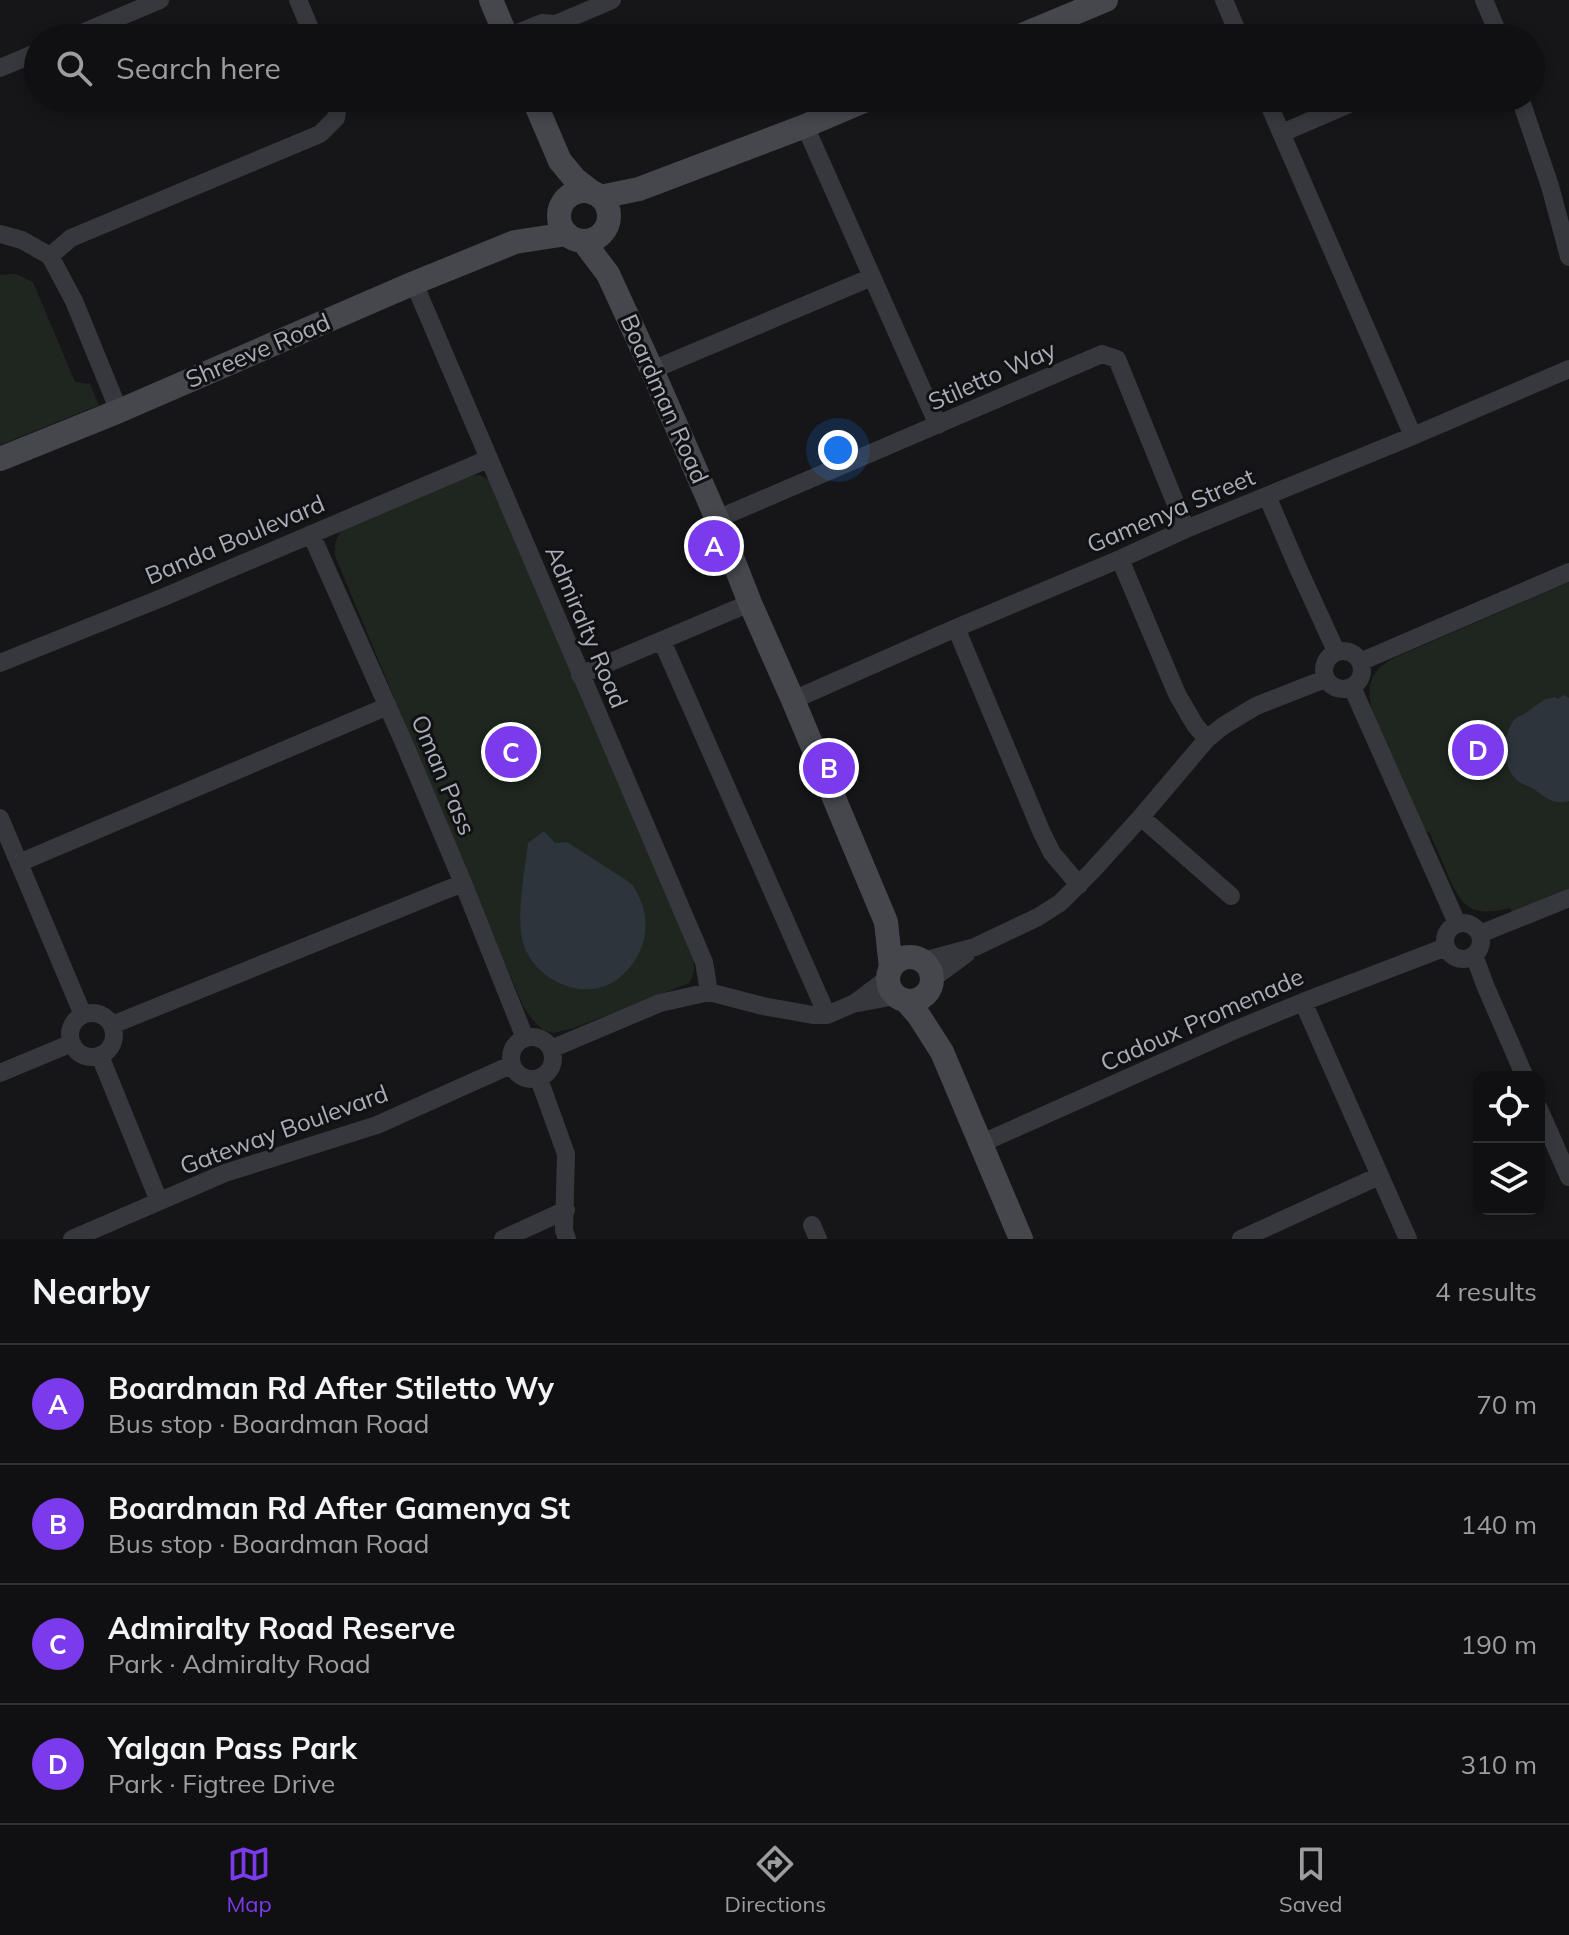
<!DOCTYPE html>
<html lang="en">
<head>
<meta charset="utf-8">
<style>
	body { margin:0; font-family:Mulish,sans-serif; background:#19191b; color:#f1f3f6 }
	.controls { position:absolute; right:24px; bottom:24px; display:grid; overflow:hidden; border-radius:16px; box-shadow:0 4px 12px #0003 }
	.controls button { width:72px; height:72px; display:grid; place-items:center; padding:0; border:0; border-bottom:2px solid #303032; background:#101012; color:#f1f3f6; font:40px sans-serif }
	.you { position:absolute; left:838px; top:450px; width:28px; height:28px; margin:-20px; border:6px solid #fff; border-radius:50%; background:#1a73e8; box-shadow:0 0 0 12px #1a73e833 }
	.badge { display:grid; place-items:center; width:52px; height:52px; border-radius:50%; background:#7c3aed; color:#fff; font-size:26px; font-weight:700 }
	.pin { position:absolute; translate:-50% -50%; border:4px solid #fff; box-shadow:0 2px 8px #0006 }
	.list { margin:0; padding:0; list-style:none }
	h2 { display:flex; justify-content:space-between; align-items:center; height:104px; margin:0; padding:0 32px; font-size:34px }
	h2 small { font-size:26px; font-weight:400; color:#9c9d9f }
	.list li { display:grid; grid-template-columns:52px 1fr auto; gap:24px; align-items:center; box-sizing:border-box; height:120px; padding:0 32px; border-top:2px solid #303032 }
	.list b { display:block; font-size:30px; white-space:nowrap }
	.list p { margin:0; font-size:26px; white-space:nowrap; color:#9c9d9f }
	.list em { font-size:26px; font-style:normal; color:#9c9d9f }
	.icon { flex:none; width:44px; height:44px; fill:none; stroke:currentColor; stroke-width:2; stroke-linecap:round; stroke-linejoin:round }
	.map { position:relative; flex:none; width:1569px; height:1239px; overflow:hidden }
	.search { position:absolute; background:#101012; box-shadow:0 4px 12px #0003; left:24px; right:24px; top:24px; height:88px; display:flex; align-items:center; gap:20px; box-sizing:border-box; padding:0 28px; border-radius:44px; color:#9c9d9f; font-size:30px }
	.sheet { height:584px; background:#101012 }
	nav { display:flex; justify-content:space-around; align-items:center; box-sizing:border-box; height:112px; border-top:2px solid #303032; background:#101012; font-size:22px; color:#9c9d9f }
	nav a { display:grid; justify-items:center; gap:4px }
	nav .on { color:#7c3aed }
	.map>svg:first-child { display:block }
</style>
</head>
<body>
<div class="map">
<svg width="1569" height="1239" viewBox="0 0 1569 1239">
	<rect width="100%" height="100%" fill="#161618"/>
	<path fill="#1e261f" d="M16 274 33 282 75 382 90 384 99 405 0 445V275Z
		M469 475H480L490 480 693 957C695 968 695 973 689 983L574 1028 554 1033 543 1030 532 1019 523 1006 335 556C334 542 336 535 347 526Z
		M1569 582V891L1512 912 1510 908C1468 919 1460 904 1445 868 1440 856 1434 845 1430 833L1425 831 1372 710C1366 685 1370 671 1394 658Z"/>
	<path fill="#2c353c" d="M1564 695 1569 698V801C1554 805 1546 798 1535 790 1530 786 1523 785 1518 781 1502 768 1502 739 1512 723 1516 716 1522 716 1527 712 1537 705 1542 699 1555 697L1558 699Z
		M544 831 555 843 567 842C584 853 601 864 618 875 623 878 630 882 633 886 636 889 637 893 639 897 653 925 644 958 619 978 587 1004 537 982 524 946 515 921 525 870 528 843Z"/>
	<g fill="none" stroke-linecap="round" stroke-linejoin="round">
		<path stroke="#37383d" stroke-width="18" d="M298 0 314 38
			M1224 0 1240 38
			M1484 0 1500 38
			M507 37 542 23 556 24
			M70 38 160 0
			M539 38 545 35 556 24 612 0
			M0 68 38 52
			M1266 98 1413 436
			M1520 98 1550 186 1569 257
			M805 126 938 425
			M1282 133 1363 98
			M0 234 22 240 50 256 74 301 119 411
			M50 256 71 238 320 134 336 118 339 98
			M414 283 704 962 709 992
			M652 370 872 277
			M1267 496 1298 568 1336 651
			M717 519 1102 354 1117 359 1186 529
			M311 534 404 743 463 883 525 1038
			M1120 559 1177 694 1195 725 1207 739
			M956 628 1042 833 1052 853 1079 885
			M662 641 827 1015
			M1324 670a19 19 0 1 1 38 0a19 19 0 1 1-38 0Z
			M1360 662 1569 572
			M0 663 164 597 488 459
			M580 675 750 603
			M1352 687 1457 923
			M793 700 956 628 1120 559 1186 529 1413 436 1569 369
			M1141 817 1231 896
			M0 818 83 1015
			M19 863 388 706
			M1445 941a18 18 0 1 1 36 0a18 18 0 1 1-36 0Z
			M1480 934 1569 898
			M1474 955 1485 985 1525 1077
			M923 961 975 947 1038 917 1060 903 1092 871 1141 817 1207 739 1223 726 1256 706 1325 679
			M932 979 966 954
			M1303 1002 1408 1239
			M858 1003 896 996
			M70 1035a22 22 0 1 1 44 0a22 22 0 1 1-44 0Z
			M112 1025 463 883
			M511 1058a21 21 0 1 1 42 0a21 21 0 1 1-42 0Z
			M551 1049 660 1003 709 992 763 1006 813 1015H827L855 1003 888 978
			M100 1056 159 1201
			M0 1073 72 1043
			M539 1079 566 1154 564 1230 567 1239
			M1539 1109 1569 1177
			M980 1144 1235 1030 1303 1002 1446 947
			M812 1225 818 1239
			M72 1239 225 1173 377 1125 511 1065
			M503 1239 566 1210
			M1241 1239 1379 1176"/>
		<path stroke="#45474d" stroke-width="24" d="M491 0 507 38
			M1015 38 1106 0
			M533 98 560 161 575 179 593 193
			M559 216a25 25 0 1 1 50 0a25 25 0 1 1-50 0Z
			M600 197 639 189 805 126 871 98
			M583 241 608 274 652 370 717 519 750 603 793 700 886 922 891 968
			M0 459 119 411 414 283 515 242 567 234
			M888 979a22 22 0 1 1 44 0a22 22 0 1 1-44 0Z
			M906 1001 919 1016 942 1052 1021 1239"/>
	</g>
	<g text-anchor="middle" stroke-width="6" stroke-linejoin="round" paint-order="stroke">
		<g font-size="24" fill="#a8adb8" stroke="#111113">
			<text transform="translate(258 351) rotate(-23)" y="8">Shreeve Road</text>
			<text transform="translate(992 376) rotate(-24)" y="8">Stiletto Way</text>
			<text transform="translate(664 399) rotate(66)" y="8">Boardman Road</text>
			<text transform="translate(1171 511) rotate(-23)" y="8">Gamenya Street</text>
			<text transform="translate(235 540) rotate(-23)" y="8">Banda Boulevard</text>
			<text transform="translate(586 627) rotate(67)" y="8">Admiralty Road</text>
			<text transform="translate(443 775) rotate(67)" y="8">Oman Pass</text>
			<text transform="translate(1202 1020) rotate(-24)" y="8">Cadoux Promenade</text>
			<text transform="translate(284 1130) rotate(-20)" y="8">Gateway Boulevard</text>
		</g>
	</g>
</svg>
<div class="controls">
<button><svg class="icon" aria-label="locate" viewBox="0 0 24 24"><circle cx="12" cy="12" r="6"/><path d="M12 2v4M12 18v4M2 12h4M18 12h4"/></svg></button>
<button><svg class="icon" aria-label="layers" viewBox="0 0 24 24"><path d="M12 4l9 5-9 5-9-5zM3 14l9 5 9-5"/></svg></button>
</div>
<div class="you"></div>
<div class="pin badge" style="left:714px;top:546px">A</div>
<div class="pin badge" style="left:829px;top:768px">B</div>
<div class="pin badge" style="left:511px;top:752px">C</div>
<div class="pin badge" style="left:1478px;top:750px">D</div>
<div class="search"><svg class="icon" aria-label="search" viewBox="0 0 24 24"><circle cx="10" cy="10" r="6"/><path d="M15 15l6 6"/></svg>Search here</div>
</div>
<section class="sheet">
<h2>Nearby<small>4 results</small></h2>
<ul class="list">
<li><span class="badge">A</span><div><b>Boardman Rd After Stiletto Wy</b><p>Bus stop · Boardman Road</p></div><em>70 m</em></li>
<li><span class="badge">B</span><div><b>Boardman Rd After Gamenya St</b><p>Bus stop · Boardman Road</p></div><em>140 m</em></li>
<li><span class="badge">C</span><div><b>Admiralty Road Reserve</b><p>Park · Admiralty Road</p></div><em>190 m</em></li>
<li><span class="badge">D</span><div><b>Yalgan Pass Park</b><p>Park · Figtree Drive</p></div><em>310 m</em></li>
</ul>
</section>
<nav>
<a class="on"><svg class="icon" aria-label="map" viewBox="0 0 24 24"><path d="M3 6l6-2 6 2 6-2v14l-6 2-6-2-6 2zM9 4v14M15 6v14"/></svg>Map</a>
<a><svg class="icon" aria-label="directions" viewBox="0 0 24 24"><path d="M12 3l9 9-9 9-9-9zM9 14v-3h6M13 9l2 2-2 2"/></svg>Directions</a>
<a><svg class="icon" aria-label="saved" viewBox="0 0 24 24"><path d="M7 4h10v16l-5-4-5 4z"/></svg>Saved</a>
</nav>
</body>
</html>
